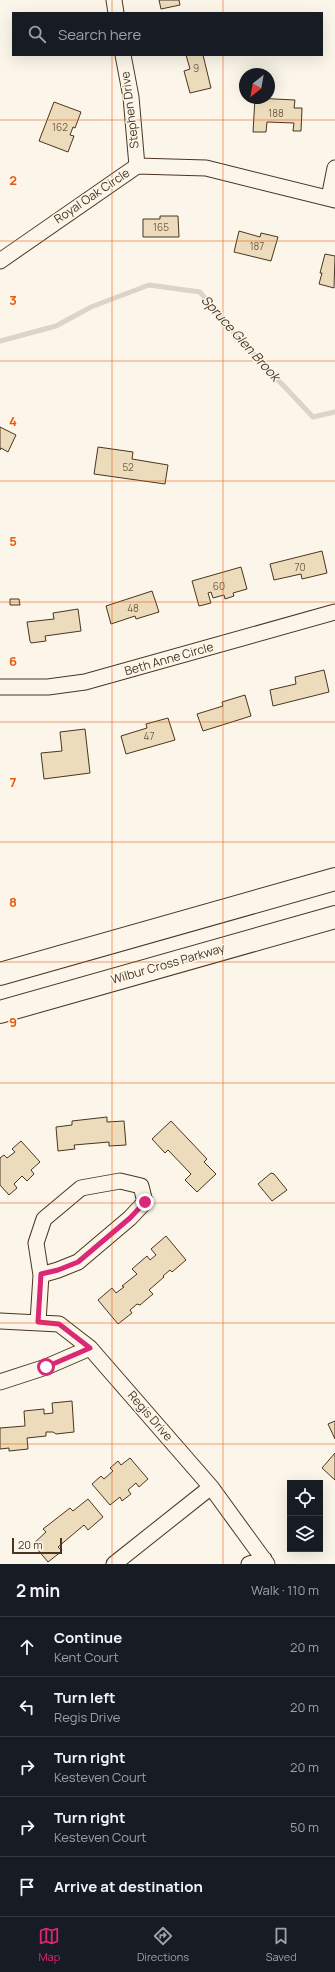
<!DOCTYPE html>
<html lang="en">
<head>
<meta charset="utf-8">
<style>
	body { margin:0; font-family:Manrope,sans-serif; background:#242831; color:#f1f3f6 }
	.controls { position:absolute; right:12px; bottom:12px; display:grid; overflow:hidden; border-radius:0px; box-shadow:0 4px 16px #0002 }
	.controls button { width:36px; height:36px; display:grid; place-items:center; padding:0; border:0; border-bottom:1px solid #363941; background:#171b24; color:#f1f3f6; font:20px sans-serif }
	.compass { position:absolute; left:239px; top:68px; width:36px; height:36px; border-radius:50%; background:#171b24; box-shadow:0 4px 16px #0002; rotate:211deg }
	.scale { position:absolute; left:12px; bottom:10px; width:50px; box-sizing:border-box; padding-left:4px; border:2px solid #4a3520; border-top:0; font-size:11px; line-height:14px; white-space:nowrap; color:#4a3520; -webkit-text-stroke:3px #fbf6e9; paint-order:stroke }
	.stop { position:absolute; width:12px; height:12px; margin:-9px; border:3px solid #db2777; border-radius:50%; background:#fff }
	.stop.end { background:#db2777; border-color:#fff; box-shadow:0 1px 4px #0008 }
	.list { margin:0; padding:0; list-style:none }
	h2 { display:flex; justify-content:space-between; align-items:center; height:52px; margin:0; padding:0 16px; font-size:17px }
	h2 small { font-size:13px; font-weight:400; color:#9ea1a6 }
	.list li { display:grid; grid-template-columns:26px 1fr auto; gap:12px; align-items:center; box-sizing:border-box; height:60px; padding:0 16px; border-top:1px solid #363941 }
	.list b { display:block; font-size:15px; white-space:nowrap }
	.list p { margin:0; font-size:13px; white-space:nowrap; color:#9ea1a6 }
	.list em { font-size:13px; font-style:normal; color:#9ea1a6 }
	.icon { flex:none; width:22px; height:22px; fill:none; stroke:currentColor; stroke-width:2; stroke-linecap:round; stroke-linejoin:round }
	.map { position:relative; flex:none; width:335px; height:1564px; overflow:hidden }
	.search { position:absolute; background:#171b24; box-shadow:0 4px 16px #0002; left:12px; right:12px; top:12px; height:44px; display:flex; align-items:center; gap:10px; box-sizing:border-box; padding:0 14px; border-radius:0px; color:#9ea1a6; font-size:15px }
	.sheet { height:352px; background:#171b24 }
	nav { display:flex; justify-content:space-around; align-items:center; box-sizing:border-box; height:56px; border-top:1px solid #363941; background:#171b24; font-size:11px; color:#9ea1a6 }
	nav a { display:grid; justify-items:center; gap:2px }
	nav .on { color:#db2777 }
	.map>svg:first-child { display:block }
</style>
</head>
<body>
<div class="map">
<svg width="335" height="1564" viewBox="0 0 335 1564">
	<rect width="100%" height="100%" fill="#fbf6e9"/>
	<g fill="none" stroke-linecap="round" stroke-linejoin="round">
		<path stroke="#dcd4c6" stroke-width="5" d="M0 341 56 326 91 307 149 285 200 292 233 332 313 417 335 412"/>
	</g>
	<path fill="#ecdcbc" stroke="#4a3520" d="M159 0H179L180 5 161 9Z
		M186 55H203L211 88 190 93 184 71 190 69Z
		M255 98 295 100 294 108H302L301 131H293L294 123 267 122 266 132H253Z
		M54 102 81 112 75 128 73 127 70 135 74 136 68 152 39 141Z
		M160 216H178L179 237H143V219H160Z
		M239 231 260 237 261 233 278 237 271 261 234 252Z
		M325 254 335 256 334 288 319 284 322 273H320Z
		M0 427 16 435 8 452 1 448 0 450Z
		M98 447 133 452 132 459 168 465 165 484 94 474Z
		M322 551 327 573 302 579 301 574 274 580 270 564Z
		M241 567 247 589 233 593 234 596 225 599 224 595 213 598 211 592 208 593 211 603 199 606 192 581Z
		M152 591 159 612 136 619 135 616 111 624 106 606Z
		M10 599H19L20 605H10Z
		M78 609 81 631 45 636 46 641 31 643 30 641 27 622 54 619 53 613Z
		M324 670 329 692 273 706 270 690 296 684 295 677Z
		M245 695 251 716 203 731 197 714 223 706 222 702Z
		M168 718 175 740 126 754 121 736 147 728 146 724Z
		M85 729 90 773 44 779 41 753 62 751 60 732Z
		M107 1117V1122L124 1121 126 1145 109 1146V1142L74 1145 75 1149 58 1151 56 1127 72 1125V1121Z
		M171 1121 207 1159 204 1162 216 1174 197 1192 185 1180 191 1174 168 1150 165 1153 152 1139Z
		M21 1141 40 1162 31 1170 34 1174 27 1181 22 1176 14 1184 17 1188 9 1195 0 1185V1158L4 1155 7 1158 15 1152 12 1149Z
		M271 1173 274 1174 287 1190 272 1201 258 1184Z
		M166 1236 186 1260 172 1272 170 1270 163 1276 164 1277 149 1290 153 1294 140 1305 137 1304 130 1310 132 1313 118 1324 98 1300 112 1288 116 1293 124 1287 122 1286 137 1274 132 1269 147 1256 150 1260 156 1255 151 1249Z
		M72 1401 74 1432 56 1434 53 1432H46V1436L27 1438 28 1449 9 1451V1448L0 1449V1428L25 1426 24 1411 44 1409V1414L53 1413 52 1403Z
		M335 1421V1439L328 1424Z
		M335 1453V1480L322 1468Z
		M130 1458 148 1479 139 1487 136 1483 128 1490 131 1494 122 1501 120 1497 110 1505 92 1484 101 1476 104 1479 113 1471 110 1468 118 1461 121 1465Z
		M88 1499 103 1517 88 1530 84 1525 58 1547 62 1551 48 1562 33 1544 46 1532 43 1529 70 1508 73 1511Z"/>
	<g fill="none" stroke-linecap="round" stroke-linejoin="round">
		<g stroke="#4a3520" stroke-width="17">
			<path id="street" d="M114 0 116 13
				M123 55 131 97 137 166
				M329 198 335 168
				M0 261 137 166 206 168 335 200
				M0 687H48L85 682 335 612
				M0 1321 59 1324 90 1348 211 1487 267 1564
				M38 1322 41 1275 36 1243 44 1219 81 1188 120 1181 141 1186 145 1202 130 1218 78 1262 58 1270 41 1275
				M0 1382 46 1367 90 1348
				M114 1564 211 1487
				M249 1564 264 1559"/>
		</g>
		<g stroke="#4a3520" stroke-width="24">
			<path id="highway" d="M0 974 335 879
				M0 1012 335 917"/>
		</g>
		<use href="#street" stroke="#fbf6e9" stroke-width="15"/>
		<use href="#highway" stroke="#fbf6e9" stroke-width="22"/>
	</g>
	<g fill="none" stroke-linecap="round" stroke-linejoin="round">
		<path stroke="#db2777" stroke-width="5" d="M46 1367 90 1348 59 1324 38 1322 41 1274 58 1270 78 1262 130 1218 145 1202"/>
	</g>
	<path fill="none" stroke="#e8590c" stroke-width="1" stroke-opacity="0.55" d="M112 0V13M223 0V13M112 55V1564M223 55V1564M0 120H335M0 241H335M0 361H335M0 481H335M0 602H335M0 722H335M0 842H335M0 962H335M0 1083H335M0 1203H335M0 1323H335M0 1444H335"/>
	<g text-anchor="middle" stroke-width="3" stroke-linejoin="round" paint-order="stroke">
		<g font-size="10" fill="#725f47">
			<text x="196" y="72">9</text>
			<text x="276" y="117">188</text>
			<text x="60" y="131">162</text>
			<text x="161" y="231">165</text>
			<text x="257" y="250">187</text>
			<text x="128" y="471">52</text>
			<text x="300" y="571">70</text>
			<text x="219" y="590">60</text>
			<text x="133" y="612">48</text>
			<text x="149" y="740">47</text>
		</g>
		<g font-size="12" fill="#4a3520" stroke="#fbf6e9">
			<text transform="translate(130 110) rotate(-97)" y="4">Stephen Drive</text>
			<text transform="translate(92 196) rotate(-34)" y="4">Royal Oak Circle</text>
			<text transform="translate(169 659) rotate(-16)" y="4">Beth Anne Circle</text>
			<text transform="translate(168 964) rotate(-16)" y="4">Wilbur Cross Parkway</text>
			<text transform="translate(150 1416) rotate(49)" y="4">Regis Drive</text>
		</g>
		<g font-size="13" font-style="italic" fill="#4a3520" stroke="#fbf6e9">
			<text transform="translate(241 338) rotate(48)" y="5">Spruce Glen Brook</text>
		</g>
	</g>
	<g font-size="13" text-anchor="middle" font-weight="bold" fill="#e8590c" stroke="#fbf6e9" stroke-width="3" stroke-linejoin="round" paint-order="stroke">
		<text x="13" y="185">2</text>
		<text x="13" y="305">3</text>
		<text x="13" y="426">4</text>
		<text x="13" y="546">5</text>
		<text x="13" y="666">6</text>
		<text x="13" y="787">7</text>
		<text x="13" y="907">8</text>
		<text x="13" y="1027">9</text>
	</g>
</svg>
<div class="controls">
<button><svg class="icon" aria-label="locate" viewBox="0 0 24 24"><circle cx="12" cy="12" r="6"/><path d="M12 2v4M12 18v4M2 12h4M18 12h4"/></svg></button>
<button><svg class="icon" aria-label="layers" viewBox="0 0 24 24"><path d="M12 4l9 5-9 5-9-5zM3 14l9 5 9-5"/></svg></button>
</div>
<svg class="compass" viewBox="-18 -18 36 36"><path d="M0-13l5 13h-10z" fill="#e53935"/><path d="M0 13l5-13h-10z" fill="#9ea1a6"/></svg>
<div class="scale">20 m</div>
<div class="stop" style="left:46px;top:1367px"></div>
<div class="stop end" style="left:145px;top:1202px"></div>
<div class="search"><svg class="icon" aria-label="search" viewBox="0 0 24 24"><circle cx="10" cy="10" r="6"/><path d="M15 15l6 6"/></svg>Search here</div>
</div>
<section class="sheet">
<h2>2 min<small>Walk · 110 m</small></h2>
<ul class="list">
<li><svg class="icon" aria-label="ahead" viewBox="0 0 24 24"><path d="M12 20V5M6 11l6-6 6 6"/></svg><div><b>Continue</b><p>Kent Court</p></div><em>20 m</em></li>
<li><svg class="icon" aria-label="left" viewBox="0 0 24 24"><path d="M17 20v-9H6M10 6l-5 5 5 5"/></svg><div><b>Turn left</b><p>Regis Drive</p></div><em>20 m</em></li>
<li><svg class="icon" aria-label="right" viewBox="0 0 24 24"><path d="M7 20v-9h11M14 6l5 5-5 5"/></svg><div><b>Turn right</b><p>Kesteven Court</p></div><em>20 m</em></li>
<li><svg class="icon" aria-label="right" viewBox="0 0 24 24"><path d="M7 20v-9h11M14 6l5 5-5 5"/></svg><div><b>Turn right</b><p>Kesteven Court</p></div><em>50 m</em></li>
<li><svg class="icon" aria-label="arrive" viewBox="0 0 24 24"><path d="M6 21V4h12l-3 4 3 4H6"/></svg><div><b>Arrive at destination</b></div></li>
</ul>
</section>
<nav>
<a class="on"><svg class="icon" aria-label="map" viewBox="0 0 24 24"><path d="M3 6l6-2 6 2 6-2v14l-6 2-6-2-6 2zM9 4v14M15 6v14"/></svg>Map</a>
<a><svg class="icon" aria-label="directions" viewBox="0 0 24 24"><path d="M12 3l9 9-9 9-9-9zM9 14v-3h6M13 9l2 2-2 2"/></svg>Directions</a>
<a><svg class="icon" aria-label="saved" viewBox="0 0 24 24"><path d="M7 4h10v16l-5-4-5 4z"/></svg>Saved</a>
</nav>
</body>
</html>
